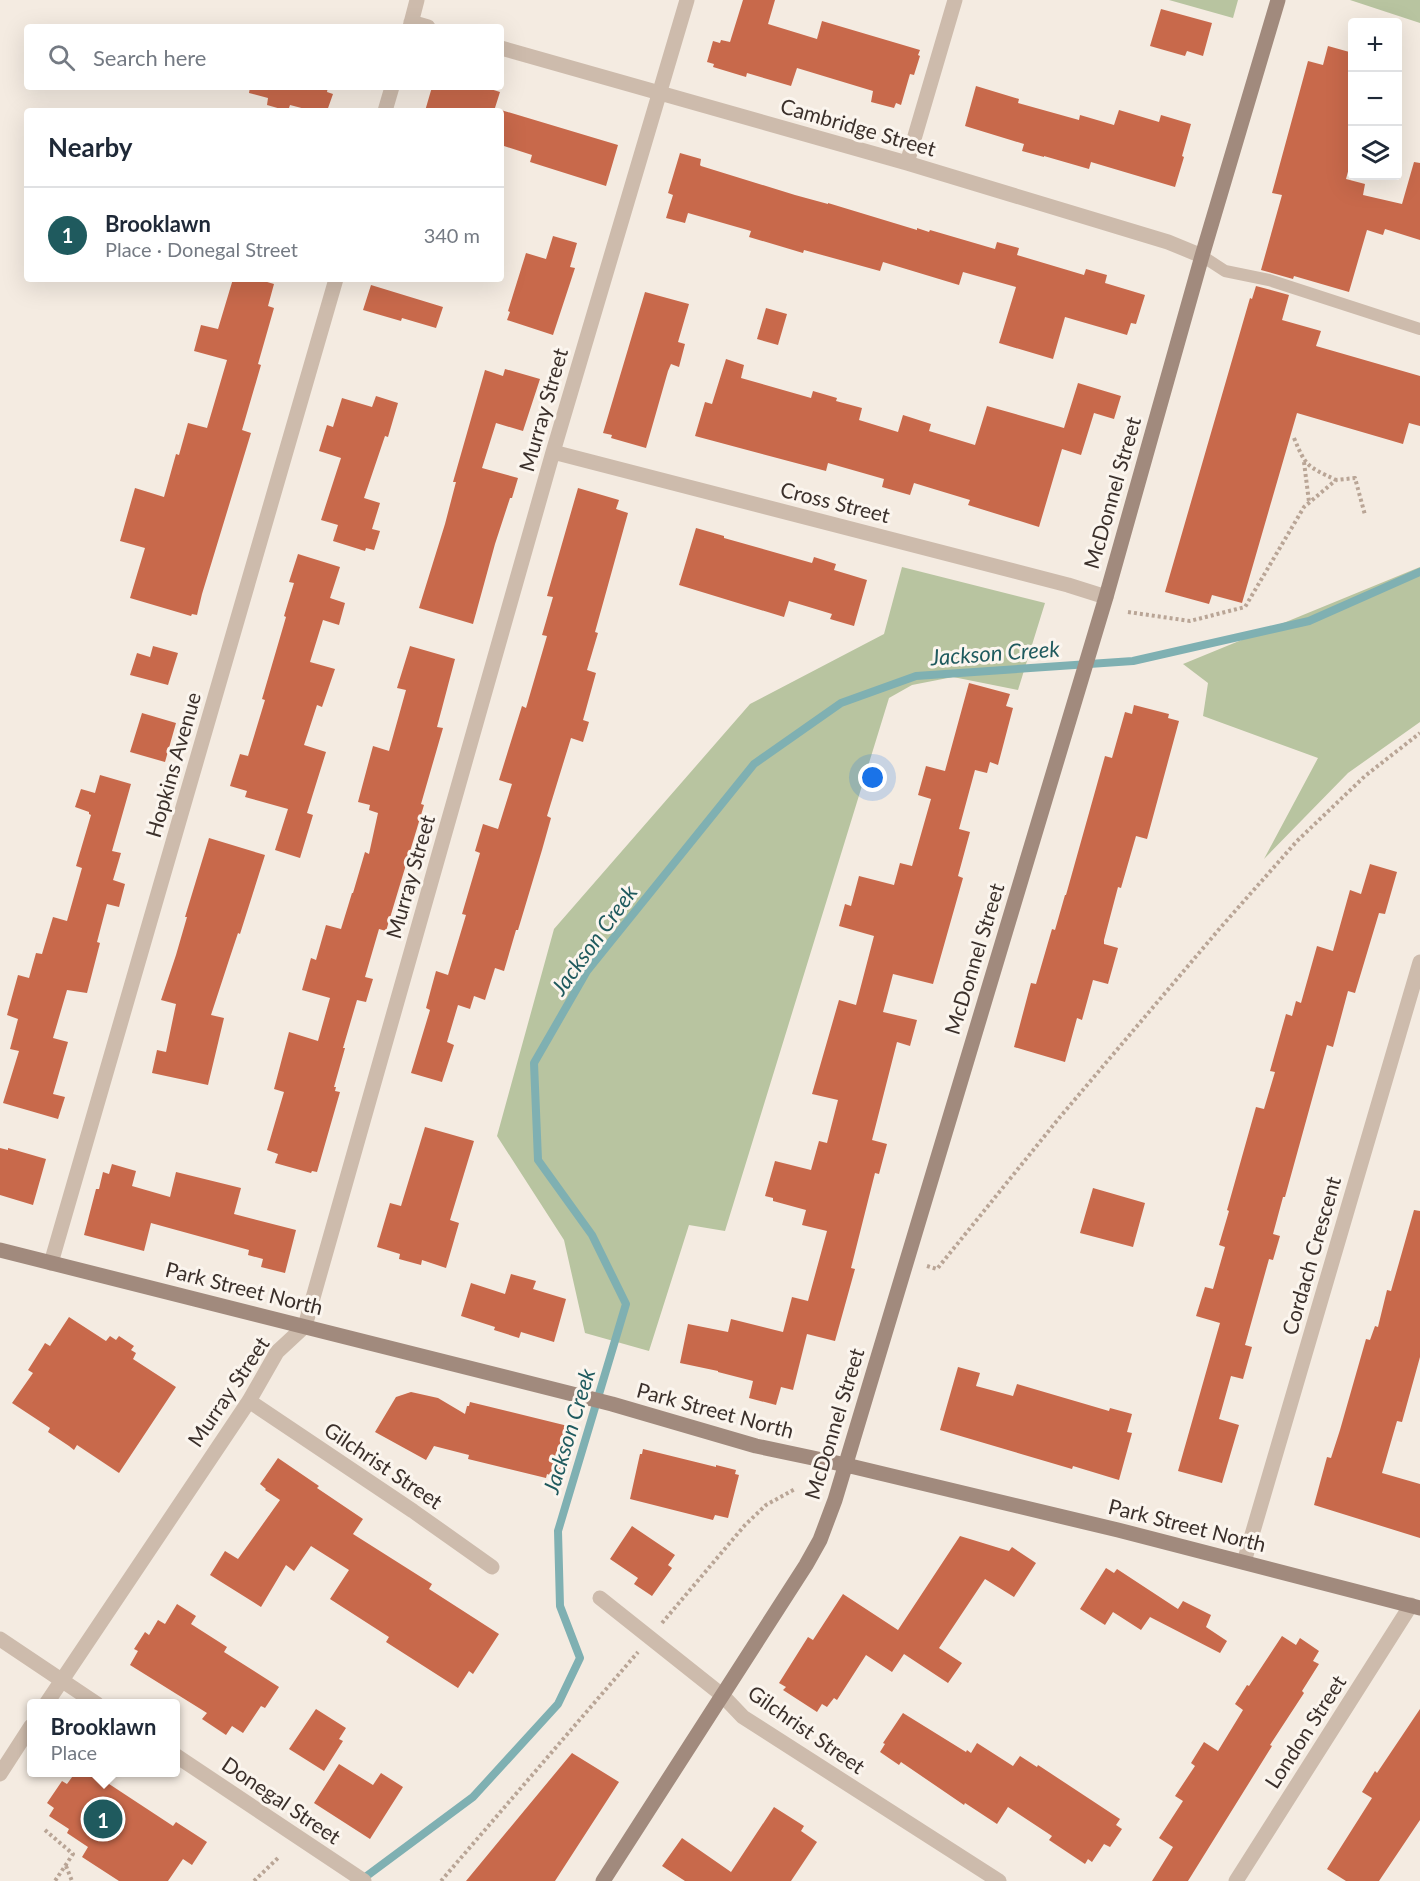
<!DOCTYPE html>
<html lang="en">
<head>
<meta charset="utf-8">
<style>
	body { margin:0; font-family:Lato,sans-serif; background:#f6f6f7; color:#1f2937 }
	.controls { position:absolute; right:18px; top:18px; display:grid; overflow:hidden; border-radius:6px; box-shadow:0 6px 24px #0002 }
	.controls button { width:54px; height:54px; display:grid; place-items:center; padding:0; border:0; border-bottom:2px solid #e0e1e3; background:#fff; color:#1f2937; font:30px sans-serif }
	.you { position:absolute; left:873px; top:778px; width:21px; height:21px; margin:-15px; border:4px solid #fff; border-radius:50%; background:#1a73e8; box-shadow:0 0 0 9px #1a73e833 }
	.badge { display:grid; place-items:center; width:39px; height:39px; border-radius:50%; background:#1f5a5e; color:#fff; font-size:20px; font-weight:700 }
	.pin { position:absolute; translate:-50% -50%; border:3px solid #fff; box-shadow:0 2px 6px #0006 }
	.popup { position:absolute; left:27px; top:1699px; width:153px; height:78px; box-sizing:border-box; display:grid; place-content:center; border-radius:6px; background:#fff; filter:drop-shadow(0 2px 4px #0005); font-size:20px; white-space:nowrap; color:#747a83 }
	.popup b { font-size:22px; color:#1f2937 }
	.popup::after { content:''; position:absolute; left:50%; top:100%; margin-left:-12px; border:12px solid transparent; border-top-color:#fff }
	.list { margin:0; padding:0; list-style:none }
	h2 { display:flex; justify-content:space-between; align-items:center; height:78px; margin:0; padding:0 24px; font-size:26px }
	h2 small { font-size:20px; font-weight:400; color:#747a83 }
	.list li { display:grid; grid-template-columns:39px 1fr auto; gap:18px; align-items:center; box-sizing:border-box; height:96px; padding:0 24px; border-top:2px solid #e0e1e3 }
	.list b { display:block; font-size:22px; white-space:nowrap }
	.list p { margin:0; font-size:20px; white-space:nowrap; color:#747a83 }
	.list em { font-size:20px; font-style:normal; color:#747a83 }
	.icon { flex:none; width:33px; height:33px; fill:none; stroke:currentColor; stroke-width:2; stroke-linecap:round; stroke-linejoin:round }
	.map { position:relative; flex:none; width:1420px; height:1881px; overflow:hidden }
	.search { position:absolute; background:#fff; box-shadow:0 6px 24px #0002; left:24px; top:24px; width:480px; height:66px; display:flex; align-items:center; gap:15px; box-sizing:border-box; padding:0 21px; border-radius:6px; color:#747a83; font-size:22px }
	.panel { position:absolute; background:#fff; box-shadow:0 6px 24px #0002; left:24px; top:108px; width:480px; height:174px; border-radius:6px }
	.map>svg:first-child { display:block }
</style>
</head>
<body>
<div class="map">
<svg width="1420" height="1881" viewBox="0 0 1420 1881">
	<rect width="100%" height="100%" fill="#f4ebe1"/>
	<path fill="#b8c4a0" d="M1169 0H1238L1233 18Z
		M1350 0H1420V23Z
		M902 567 1045 603 1018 690 953 677 912 685 889 698 725 1231 689 1225 649 1351 585 1333 564 1240 497 1136 554 929 750 704 884 634Z
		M1420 567V722L1348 773 1264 859 1318 758 1203 716 1208 683 1183 664Z"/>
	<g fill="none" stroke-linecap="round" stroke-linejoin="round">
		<path stroke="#7fb0b2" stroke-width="8" d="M360 1881 473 1797 558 1704 580 1658 560 1606 558 1531 626 1304 592 1235 538 1160 534 1063 587 971 754 764 841 703 916 676 1133 661 1309 621 1420 572"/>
	</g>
	<path fill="#c8694b" d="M743 0H775L768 24 817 39 822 21 920 50 918 55 920 56 914 75 910 74 901 105 896 103 894 108 871 102 873 91 797 68 791 86 747 73 746 77 713 67 714 64 707 62 713 41 720 43 721 40 730 42Z
		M1161 9 1212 23 1203 56 1187 51 1185 56 1150 46Z
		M1328 46 1353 53V153L1346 179 1365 184 1363 195 1402 204 1414 162 1420 163V240L1385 229 1383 235 1367 230 1349 292 1294 276 1293 279 1261 270 1282 195 1272 193 1308 61 1323 65Z
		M976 86 1019 99 1018 103 1079 120 1080 115 1114 125 1119 110 1159 122 1161 115 1191 124 1182 156 1184 157 1175 187 1091 162 1089 169 1044 156V157L1022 151 1024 144 965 126Z
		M250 87H328L327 92 333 94 327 111H313L290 105 288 111 267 105 268 98 249 93Z
		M432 87H484L500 92 494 111H425Z
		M501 110 618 145 606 186 530 162 532 155 501 145Z
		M680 153 701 159 700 165 701 166 795 195 828 204V203L917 230V228L929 232 930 230 995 249 997 242 1019 248 1017 255 1084 275 1086 269 1107 275 1105 283 1145 295 1136 324 1131 323 1127 335 1065 317 1053 359 999 343 1016 287 963 272 959 285 883 262 880 271 804 250 803 253 749 237 751 231 688 213 685 223 666 218 673 195 668 193Z
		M553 236 577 243 570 267 575 268 553 335 507 320 510 312 508 311 526 253 546 259Z
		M233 279H257L274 284 268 306 274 308 258 364 261 365 242 430 251 433 202 594 197 615 192 614 191 616 130 598 145 548 120 541 135 488 164 497 176 454 179 455 188 423 207 428 227 360 194 351 201 325 218 329Z
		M371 285 443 307 436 328 402 318 401 321 363 310Z
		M1256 286 1289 295 1282 320 1321 331 1316 346 1420 376V426L1409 423 1403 444 1297 413 1242 603 1212 595 1209 604 1165 592 1250 298 1252 299Z
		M645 292 689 304 678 342 685 344 679 367 671 364 668 371 646 448 611 438 612 435 603 433Z
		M766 308 787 314 778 345 757 339Z
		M726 359 744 365 741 378 811 398 813 391 837 398 836 401 862 408 859 420 898 432 903 415 931 424 929 431 975 445 987 406 1064 428 1078 383 1121 396 1114 419 1094 413 1081 455 1062 449 1039 527 968 505 970 500 914 483 910 495 882 487 884 479 828 463 826 471 695 436 705 402 712 404Z
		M505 369 540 379 523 431 496 423 482 468 518 478 512 498H510L495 544 473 624 419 608 445 524 456 482H453L485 370 503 376Z
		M376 396 398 403 388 437 385 436 364 498 380 503 372 529 380 531 374 550 366 548 365 551 333 541 338 525 321 520 341 458 319 451 327 425 333 427 342 398 372 407Z
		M578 488 619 500 616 509 628 513 595 632 598 633 587 670 596 673 583 720 589 722 583 742 571 738 547 816 551 818 542 850 518 930H516L504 971 495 968 485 1000 474 996 470 1009 458 1005 447 1042 454 1045 442 1082 411 1073 430 1010 426 1008 436 971 448 975 466 915 462 914 480 853 475 851 483 824 498 829 512 784 499 780 522 706 526 708 547 636 542 635 553 597 547 596Z
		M696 528 724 536V538L812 563 814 557 836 564 834 570 867 580 854 626 830 619 832 614 789 601 784 617 679 585Z
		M298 554 340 567 330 598 345 603 339 625 323 620 310 662 335 669 322 707 317 705 304 745 326 752 307 813 313 815 300 858 275 850 288 809 245 797 247 791 230 786 240 754 248 756 265 700 262 699 286 617 284 616 294 583 289 582Z
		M153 646 178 653 168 685 130 675 137 653 150 657Z
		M410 646 455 659 437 727 443 728 421 804 424 805 386 931 379 929 365 977 373 979 366 1002 357 1000 343 1048H345L334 1087H336L335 1091 340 1092 317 1172 312 1171 311 1173 275 1163 278 1154 267 1150 284 1092 274 1089 289 1032 318 1041 330 998 302 990 311 958 316 960 326 925 341 929 352 893H353L365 852 369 854 378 813 369 810 370 805 358 802 373 746 389 751 406 690 397 688Z
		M969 683 1010 694 1006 706 1013 708 998 765 990 762 987 773 975 770 959 829 970 832 958 876 963 878 933 984 893 974 883 1012 917 1020 910 1046 897 1042 872 1140 887 1144 879 1174 875 1173 851 1268 855 1269 835 1341 807 1334 793 1390 781 1387 776 1405 749 1398 753 1381 718 1372V1371L680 1363 688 1324 728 1332 731 1319 783 1332 792 1297 808 1301 827 1231 802 1225 806 1210 773 1201V1198L765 1196 775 1161 811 1170 819 1141 827 1143 838 1100 812 1094 839 1000 856 1005 874 936 839 926 845 904 851 906 859 876 894 885 900 863 912 866 931 799 918 795 926 766 945 771Z
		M1134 705 1169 714 1168 718 1179 721 1147 839 1136 836 1121 888 1118 887 1104 940V944L1118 948 1108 984 1093 980 1082 1020 1077 1018 1065 1062 1014 1047 1031 983 1036 984 1052 929 1055 930 1065 895H1066L1105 756 1112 758 1125 712 1132 714Z
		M142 713 176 723 165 762 130 752Z
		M100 775 131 784 112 851 121 853 113 880 125 884 119 907 107 904 97 942 100 943 87 993 67 990 53 1038 68 1042 53 1094 65 1097 58 1119 3 1103 19 1051 10 1049 18 1019 7 1015 18 975 29 978 36 953 42 954 53 917 67 921 82 868 76 866 91 815 89 814V812L75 807 81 789 95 793Z
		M209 838 265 855 240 934 238 933 229 960 211 1015 224 1018 208 1085 152 1073 157 1050 166 1052 176 1004 161 1000 176 955 187 917H185Z
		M1370 864 1397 872 1385 914 1379 913 1355 993 1348 991 1333 1047 1327 1045 1285 1197H1283L1273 1234 1280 1236 1273 1260 1269 1259 1245 1345 1252 1347 1243 1379 1231 1376 1219 1419 1239 1425 1222 1483 1178 1471 1220 1323 1196 1316 1205 1287 1213 1289 1225 1247 1219 1245 1229 1211 1227 1210 1256 1107 1264 1109 1275 1072 1270 1071 1286 1014 1292 1016 1296 1001 1301 1003 1317 946 1333 951 1350 890 1361 894Z
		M425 1127 474 1141 450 1220 459 1223 446 1268 422 1260 421 1265 399 1259 400 1254 377 1247 390 1203 401 1206Z
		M0 1148 8 1150V1148L46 1159 33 1205 0 1195Z
		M112 1164 136 1171 132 1186 170 1197 176 1172 241 1188 234 1214 296 1230 285 1273 261 1267 263 1259 248 1255 249 1250 151 1223 144 1251 84 1235 96 1189H99L103 1172 109 1174Z
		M1093 1188 1145 1203 1133 1247 1080 1233Z
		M1414 1210 1420 1211V1357L1402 1422 1397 1421 1382 1473 1420 1484V1538L1314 1505 1327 1457 1331 1458 1340 1430 1366 1339 1370 1340 1375 1326 1378 1327 1387 1290 1391 1291Z
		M511 1274 536 1281 533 1289 566 1299 554 1342 521 1332 519 1338 494 1330 495 1327 461 1316 471 1283 505 1294Z
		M69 1317 106 1341 110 1336 116 1340 119 1336 134 1346 131 1350 136 1353 133 1359 176 1387 119 1473 77 1445 74 1450 69 1446 48 1432 50 1428 12 1403 33 1373 28 1370 42 1348 45 1343 50 1346Z
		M958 1367 980 1373 976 1386 1013 1396 1017 1384 1109 1411 1110 1408 1132 1414 1127 1432 1132 1433 1119 1480 1073 1466 1072 1469 940 1430Z
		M411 1392 438 1398 465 1414 467 1406H469L470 1402 572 1427 571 1432H575L567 1466 563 1465 560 1478 547 1474 546 1478 468 1459 469 1455 434 1446 426 1460 375 1432 396 1397Z
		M643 1449 716 1467V1465L736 1470 735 1474 739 1475 728 1518 715 1515 713 1520 630 1499 640 1454H642Z
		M278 1458 319 1486 317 1488 363 1519 353 1534 432 1584 429 1589 499 1634 473 1674 469 1671 458 1688 386 1642 389 1637 330 1599 349 1570 311 1546 294 1571 286 1565 261 1607 210 1575 225 1551 238 1559 280 1500 265 1490 266 1489 260 1484Z
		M632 1526 675 1555 668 1565 672 1568 652 1596 634 1584 638 1578 610 1559Z
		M960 1536 1009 1551 1012 1547 1036 1563 1014 1597 985 1579 939 1648 962 1663 948 1683 904 1654 892 1672 866 1655 837 1700 834 1698 827 1707 822 1704 817 1712 783 1690 786 1687 779 1683 808 1637 813 1640 843 1594 898 1630Z
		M1106 1568 1114 1573 1117 1569 1178 1609 1183 1601 1211 1615 1206 1627 1227 1641 1220 1653 1150 1617 1141 1630 1113 1612 1105 1625 1080 1609Z
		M177 1604 196 1616 191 1624 227 1647 224 1652 279 1687 265 1708 261 1706 243 1733 232 1726 226 1735 202 1719 207 1713 130 1665 138 1651 134 1649 145 1632 149 1635 158 1620 165 1624Z
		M1282 1636 1296 1645 1300 1638 1319 1651 1313 1661 1319 1664 1302 1691 1304 1693 1270 1745 1272 1746 1188 1881H1152L1173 1847 1159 1838 1183 1801 1175 1796 1195 1766 1191 1763 1204 1742 1218 1751 1243 1710 1235 1704 1247 1685 1249 1686Z
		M316 1709 346 1728 339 1739 343 1741 324 1771 289 1749Z
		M1420 1709V1820L1379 1881H1346L1327 1869 1372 1798 1362 1792 1375 1771 1377 1773Z
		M903 1713 966 1752 967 1750 971 1753 977 1743 1013 1766 1020 1756 1037 1767 1038 1765 1120 1819 1116 1825 1122 1829 1110 1847 1104 1844 1092 1862 1088 1859 1085 1864 1049 1840 1052 1836 1008 1807 997 1824 965 1803 964 1805 901 1762 899 1765 880 1752 885 1744 883 1743Z
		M572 1753 619 1782 555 1881H466Z
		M339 1764 373 1785 381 1773 403 1787 370 1839 314 1803Z
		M75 1773H107L103 1780 173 1826 176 1822 207 1842 192 1865 183 1859 168 1881H119L82 1857 88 1847 67 1833 69 1829 49 1816 54 1808 47 1803 62 1781 67 1784Z
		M774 1807 804 1826 801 1831 817 1842 791 1881H685L662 1866 682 1838 731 1872Z"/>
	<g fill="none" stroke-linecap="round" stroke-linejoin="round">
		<path stroke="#b9a596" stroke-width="4" stroke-dasharray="3 3" stroke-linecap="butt" d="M1294 438C1306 467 1307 466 1336 480
			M1304 462 1309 502
			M1128 612 1190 621 1245 607 1304 507 1336 480 1355 478 1365 515
			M927 1266 937 1269 1060 1117 1221 927 1297 841 1365 776 1420 733
			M662 1623 745 1525 766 1505 795 1489
			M45 1830 73 1854 55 1881
			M66 1866 72 1881
			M254 1881 278 1858
			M441 1881 638 1652"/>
		<path stroke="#cdbbac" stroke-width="12" d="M1202 256 1225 271 1269 280 1420 329"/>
		<path stroke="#cdbbac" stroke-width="15" d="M411 22 428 27
			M410 27 417 0
			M501 48 907 163 1168 242 1202 256
			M385 111 392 87
			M907 163 955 0
			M553 452 1068 585 1106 597
			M51 1263 336 279
			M249 1401 413 1511 492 1567
			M1244 1562 1420 962
			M600 1598 722 1695 743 1717 999 1881
			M0 1639 97 1704
			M46 1704 249 1401 277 1352 305 1326 553 452 687 0
			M175 1755 364 1881
			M0 1774 31 1726
			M1236 1881 1411 1605"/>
		<path stroke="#a18a7d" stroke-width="15" d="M0 1250 612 1404 756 1446 846 1465 1118 1530 1420 1608
			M603 1881 806 1565 820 1540 835 1500 1106 597 1202 256 1278 0"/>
	</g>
	<g text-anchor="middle" stroke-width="6" stroke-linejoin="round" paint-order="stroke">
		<g font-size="21" fill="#3b302b" stroke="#fbf5ee">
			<text transform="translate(858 128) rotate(16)" y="7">Cambridge Street</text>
			<text transform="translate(544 410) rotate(-74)" y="7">Murray Street</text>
			<text transform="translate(1113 493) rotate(-74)" y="7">McDonnel Street</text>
			<text transform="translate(835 503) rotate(14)" y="7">Cross Street</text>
			<text transform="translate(174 765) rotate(-74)" y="7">Hopkins Avenue</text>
			<text transform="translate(411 877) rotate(-74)" y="7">Murray Street</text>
			<text transform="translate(975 959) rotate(-73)" y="7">McDonnel Street</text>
			<text transform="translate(1312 1256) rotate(-74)" y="7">Cordach Crescent</text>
			<text transform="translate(244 1289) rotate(14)" y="7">Park Street North</text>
			<text transform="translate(229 1392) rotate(-56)" y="7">Murray Street</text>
			<text transform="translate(715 1411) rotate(15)" y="7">Park Street North</text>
			<text transform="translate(835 1424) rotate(-73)" y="7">McDonnel Street</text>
			<text transform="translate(383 1466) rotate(34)" y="7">Gilchrist Street</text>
			<text transform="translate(1187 1526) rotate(14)" y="7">Park Street North</text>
			<text transform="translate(806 1730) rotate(35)" y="7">Gilchrist Street</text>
			<text transform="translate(1306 1732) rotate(-57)" y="7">London Street</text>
			<text transform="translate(281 1801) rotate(34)" y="7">Donegal Street</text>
		</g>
		<g font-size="22" font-style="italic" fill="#1f5a5e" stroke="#fbf5ee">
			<text transform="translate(995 653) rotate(-4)" y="8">Jackson Creek</text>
			<text transform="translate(594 940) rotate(-54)" y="8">Jackson Creek</text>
			<text transform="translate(569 1431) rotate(-73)" y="8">Jackson Creek</text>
		</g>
	</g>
</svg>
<div class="controls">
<button>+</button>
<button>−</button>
<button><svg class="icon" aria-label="layers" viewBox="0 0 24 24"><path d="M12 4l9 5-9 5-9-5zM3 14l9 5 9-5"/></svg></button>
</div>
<div class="you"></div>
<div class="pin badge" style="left:103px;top:1819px">1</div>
<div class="popup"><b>Brooklawn</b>Place</div>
<div class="search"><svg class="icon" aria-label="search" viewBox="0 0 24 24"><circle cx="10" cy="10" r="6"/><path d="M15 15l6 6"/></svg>Search here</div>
<section class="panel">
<h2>Nearby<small></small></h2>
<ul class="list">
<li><span class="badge">1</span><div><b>Brooklawn</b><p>Place · Donegal Street</p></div><em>340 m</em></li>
</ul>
</section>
</div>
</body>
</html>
